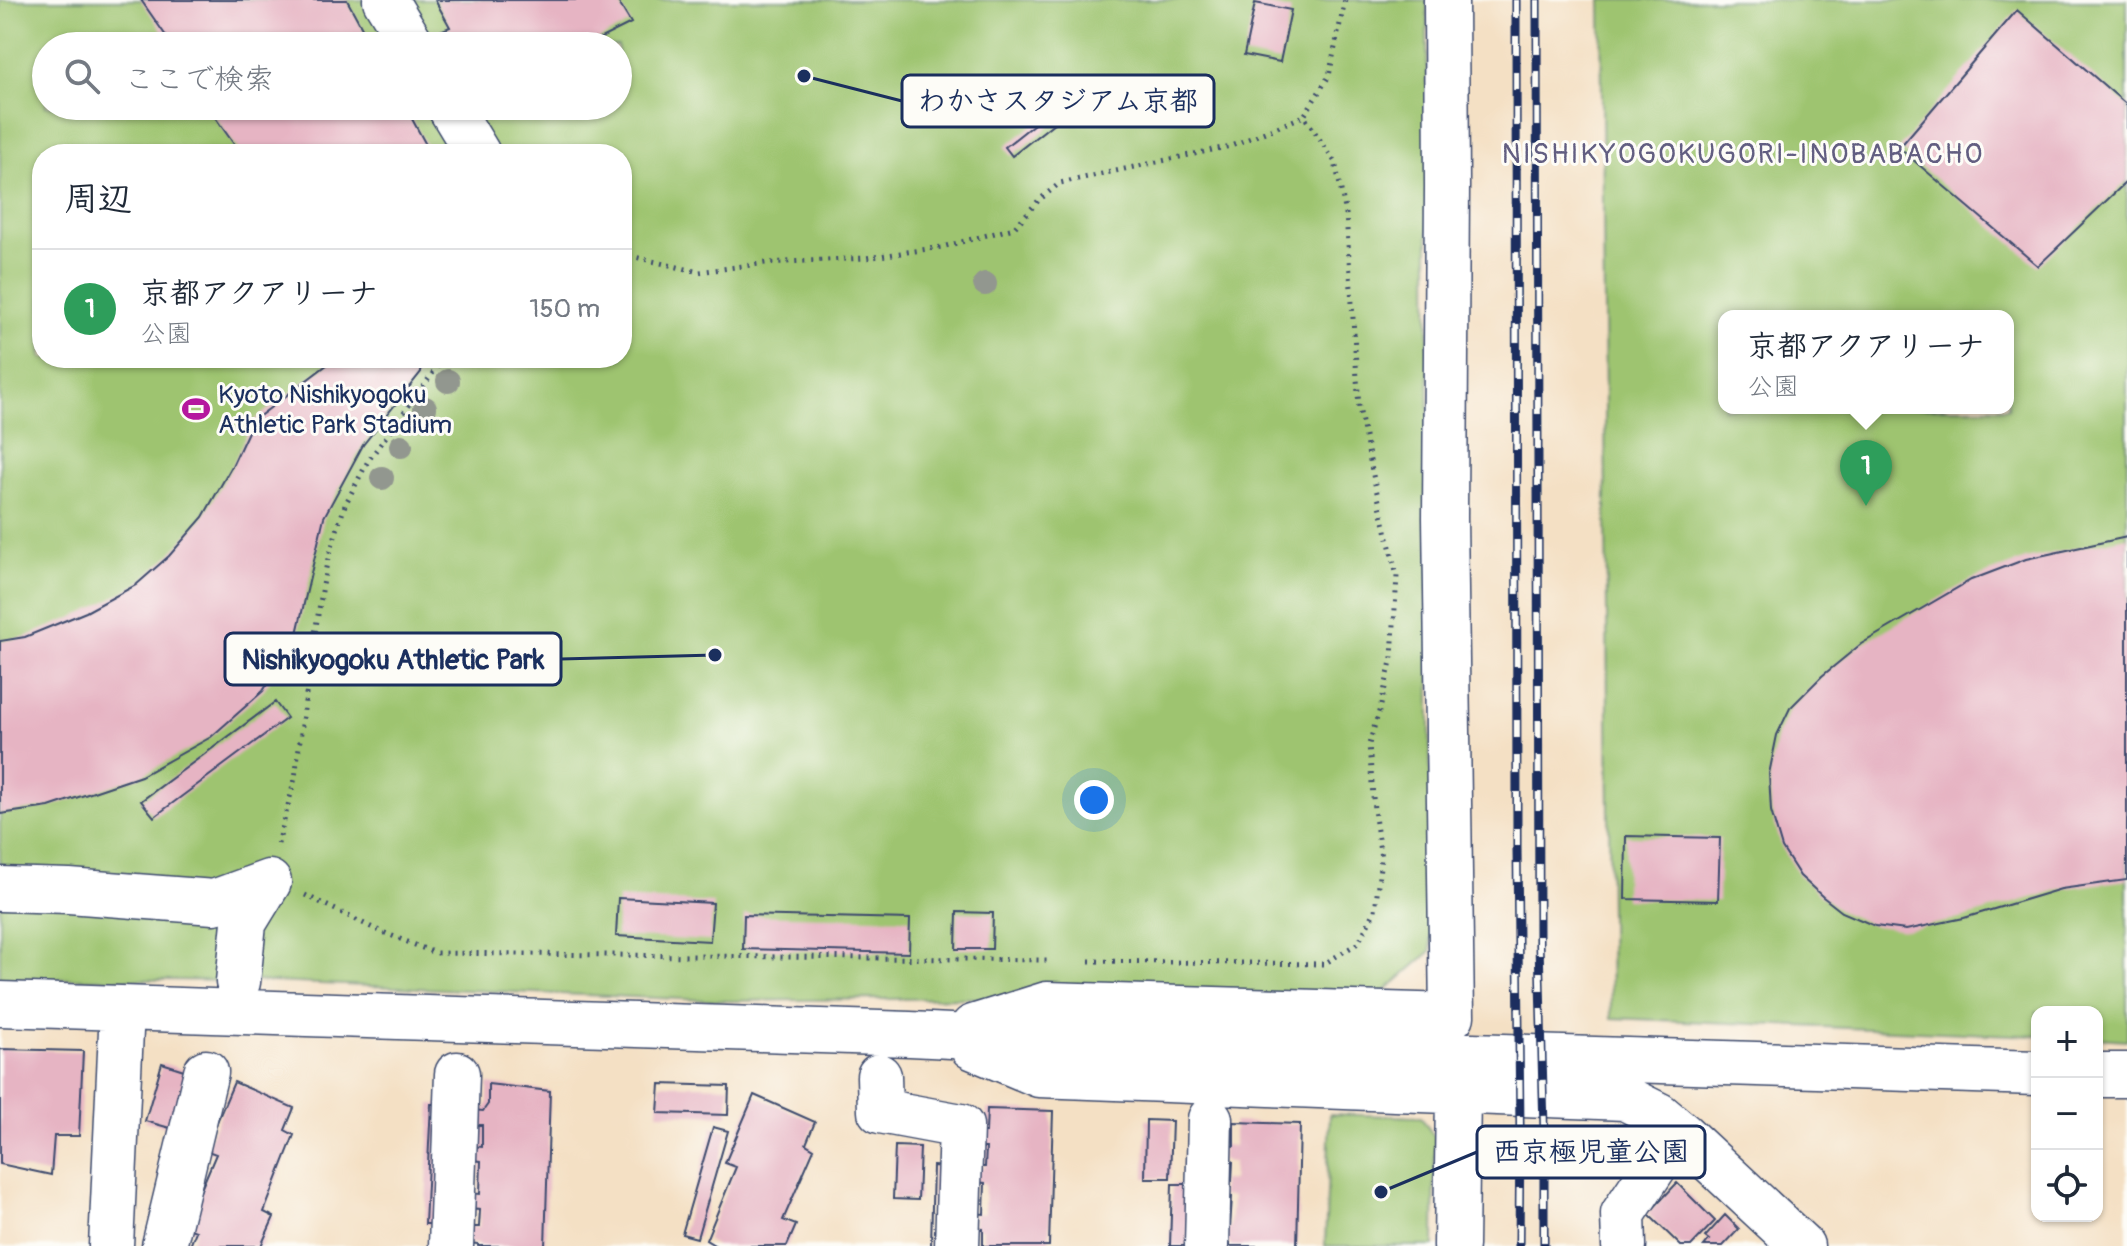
<!DOCTYPE html>
<html lang="ja">
<head>
<meta charset="utf-8">
<style>
	body { margin:0; font-family:Pangolin,"Klee One",sans-serif; background:#f6f6f7; color:#1f2937 }
	.controls { position:absolute; right:24px; bottom:24px; display:grid; overflow:hidden; border-radius:16px; box-shadow:0 2px 6px #0004 }
	.controls button { width:72px; height:72px; display:grid; place-items:center; padding:0; border:0; border-bottom:2px solid #e0e1e3; background:#fff; color:#1f2937; font:40px sans-serif }
	.you { position:absolute; left:1094px; top:800px; width:28px; height:28px; margin:-20px; border:6px solid #fff; border-radius:50%; background:#1a73e8; box-shadow:0 0 0 12px #1a73e833 }
	.badge { display:grid; place-items:center; width:52px; height:52px; border-radius:50%; background:#0f766e; color:#fff; font-size:26px; font-weight:700 }
	.pin { position:absolute; translate:-50% -66px; filter:drop-shadow(0 2px 4px #0008) }
	.pin::after { content:''; position:absolute; top:42px; width:28px; height:24px; background:inherit; clip-path:polygon(0 0,100% 0,50% 100%) }
	.popup { position:absolute; left:1718px; top:310px; width:296px; height:104px; box-sizing:border-box; display:grid; place-content:center; border-radius:16px; background:#fff; filter:drop-shadow(0 2px 6px #0005); font-size:26px; white-space:nowrap; color:#747a83 }
	.popup b { font-size:30px; color:#1f2937 }
	.popup::after { content:''; position:absolute; left:50%; top:100%; margin-left:-16px; border:16px solid transparent; border-top-color:#fff }
	.list { margin:0; padding:0; list-style:none }
	h2 { display:flex; justify-content:space-between; align-items:center; height:104px; margin:0; padding:0 32px; font-size:34px }
	h2 small { font-size:26px; font-weight:400; color:#747a83 }
	.list li { display:grid; grid-template-columns:52px 1fr auto; gap:24px; align-items:center; box-sizing:border-box; height:120px; padding:0 32px; border-top:2px solid #e0e1e3 }
	.list b { display:block; font-size:30px; white-space:nowrap }
	.list p { margin:0; font-size:26px; white-space:nowrap; color:#747a83 }
	.list em { font-size:26px; font-style:normal; color:#747a83 }
	.icon { flex:none; width:44px; height:44px; fill:none; stroke:currentColor; stroke-width:2; stroke-linecap:round; stroke-linejoin:round }
	.map { position:relative; flex:none; width:2127px; height:1246px; overflow:hidden }
	.search { position:absolute; background:#fff; box-shadow:0 2px 6px #0004; left:32px; top:32px; width:600px; height:88px; display:flex; align-items:center; gap:20px; box-sizing:border-box; padding:0 28px; border-radius:44px; color:#747a83; font-size:30px }
	.panel { position:absolute; background:#fff; box-shadow:0 2px 6px #0004; left:32px; top:144px; width:600px; height:224px; border-radius:32px }
	.map>svg:first-child { display:block }
</style>
</head>
<body>
<div class="map">
<svg width="2127" height="1246" viewBox="0 0 2127 1246">
	<rect width="100%" height="100%" fill="#fdfcf7"/>
	<filter id="ink" filterUnits="userSpaceOnUse"><feTurbulence type="fractalNoise" baseFrequency=".0125" numOctaves="2"/><feDisplacementMap in="SourceGraphic" scale="16" xChannelSelector="R" yChannelSelector="G"/><feConvolveMatrix kernelMatrix="1 2 1 2 8 2 1 2 1" color-interpolation-filters="sRGB"/></filter>
	<filter id="wash" filterUnits="userSpaceOnUse"><feTurbulence type="fractalNoise" baseFrequency=".006" numOctaves="4" result="noise"/><feDisplacementMap in="SourceGraphic" scale="32" xChannelSelector="R" yChannelSelector="G"/><feGaussianBlur stdDeviation="1.8" result="paint"/><feColorMatrix in="noise" values="0 0 0 0 0 0 0 0 0 0 0 0 0 0 0 0 0 1.4 0 .05"/><feComposite in="paint" operator="in"/></filter>
	<g filter="url(#wash)">
		<rect width="100%" height="100%" fill="#f4e0c4"/>
		<path fill="#9ec46f" stroke="#5c7a66" stroke-width="2" fill-rule="evenodd" d="M0 0H1427L1431 951 1383 993 729 1001 248 981 0 978ZM46 46H618V106H46ZM42 154H622V358H42Z
			M1601 0H2127V1040L2097 1038V1012H2037V1036L1611 1018ZM1724 316H2008V408H1724Z
			M1330 1114 1421 1117 1435 1138 1434 1246H1325Z"/>
		<g id="blocks">
			<path fill="#e6b4c3" d="M141 0H347L372 46H173Z
				M435 0H617L631 23 585 46H446L438 32 450 27Z
				M1255 3 1291 10 1280 62 1244 55Z
				M2017 10 2127 105V181L2038 266 1899 148Z
				M1062 102 1069 111 1012 156 1005 147Z
				M207 106H405L431 154H241Z
				M336 358H422L421 372 363 445 324 517 296 638 263 691 211 737 141 776 49 807 0 814V641L25 637 86 612 136 585 169 556 203 517 232 466 253 421Z
				M2127 537V880L2061 889 1964 918 1906 930 1875 926 1842 912 1823 897 1800 876 1782 848 1771 811 1769 774 1777 735 1790 708 1822 676 1861 644 1971 580 2026 559Z
				M275 702 287 718 154 817 141 801Z
				M1626 836 1720 838 1718 901 1625 899Z
				M618 898 713 903 710 941 616 936Z
				M957 912 993 913 992 949H956Z
				M744 915 910 919 909 953 743 949Z
				M0 1049 83 1051 79 1136H54L51 1175 0 1164Z
				M162 1063 187 1071 170 1128 145 1121Z
				M234 1082 294 1108 285 1130 294 1135 264 1212 274 1217 261 1246H190L196 1231 185 1227 216 1154 205 1150Z
				M488 1084 550 1091 545 1246H478V1244L468 1243V1227H479L480 1210 469 1209 470 1193 480 1194 481 1161 472 1160 471 1146 482 1147V1125H473V1110L483 1111 488 1104Z
				M660 1084 729 1086 728 1115 658 1113Z
				M754 1095 815 1122 806 1144 814 1149 783 1220 796 1225 787 1246H716L706 1240 736 1167 725 1163Z
				M431 1104H446L440 1224H425Z
				M987 1109 1053 1111 1049 1246H983V1229L974 1228V1213L984 1214 985 1183 975 1182V1167H985L986 1148H975L976 1132H986Z
				M1146 1120 1172 1121 1170 1178H1145Z
				M1234 1122 1300 1124 1297 1246H1230V1243L1221 1242V1227L1230 1228 1232 1197 1221 1196 1222 1180 1232 1181 1233 1162 1222 1161 1223 1145 1234 1146Z
				M1608 1125H1632L1633 1168H1608Z
				M713 1127 728 1131 697 1238 682 1234Z
				M895 1146 920 1147 918 1200 893 1199Z
				M933 1166 947 1167 945 1246H931Z
				M1677 1183 1715 1221 1691 1246H1681L1648 1214Z
				M1172 1184H1189L1187 1246H1170Z
				M1725 1215 1739 1229 1723 1246H1704L1709 1240 1705 1237Z"/>
		</g>
	</g>
	<g filter="url(#ink)">
		<use href="#blocks" fill-opacity="0" stroke="#3c4a6d" stroke-width="2"/>
		<g fill="none" stroke-linecap="round" stroke-linejoin="round">
			<g stroke="#3c4a6d" stroke-width="47">
				<path id="minor" d="M385 0 413 46
					M449 106 478 154
					M0 889 69 891 214 902 269 882
					M238 982 244 923 269 882
					M0 1004 910 1034 1094 1043 2037 1073
					M973 1027 1047 1004 1452 1016 1445 518 1447 186 1446 0
					M972 1047 1039 1075 1625 1098 1659 1115 1683 1135 1802 1246
					M2097 1075H2127
					M879 1076 880 1111 961 1126 957 1246
					M111 1246 122 1009
					M164 1246 206 1072
					M451 1246 457 1074
					M1207 1246 1210 1119
					M1456 1246 1458 1092
					M1624 1246 1623 1214 1662 1155 1659 1115"/>
			</g>
			<path stroke="#3c4a6d" stroke-width="5" stroke-dasharray="2 6" stroke-linecap="butt" d="M622 254 699 272 766 263 866 258 942 247 1014 228 1039 200 1060 183 1231 146 1304 116
				M278 844 295 778 311 656 327 562 345 505 368 461 444 358
				M305 895 375 929 435 953 1047 960
				M1089 961 1324 964 1358 943 1375 911 1381 858 1374 810 1369 744 1381 705 1392 657 1397 576 1374 480 1359 408 1346 214 1335 162 1304 116 1329 76 1345 0"/>
			<use href="#minor" stroke="#fff" stroke-width="44"/>
			<g stroke="#1b2f5e" stroke-width="9">
				<path id="rail" d="M1516 0 1517 848 1520 1128 1519 1246
					M1537 0 1539 945 1544 1128V1246"/>
			</g>
			<use href="#rail" stroke="#fdfcf7" stroke-width="6" stroke-dasharray="18" stroke-linecap="butt"/>
		</g>
		<g fill="#92978f">
			<circle cx="985" cy="284" r="12"/>
			<circle cx="448" cy="381" r="12"/>
			<circle cx="425" cy="408" r="12"/>
			<circle cx="401" cy="446" r="12"/>
			<circle cx="382" cy="478" r="12"/>
		</g>
	</g>
	<defs>
		<g id="stadium-bare" transform="scale(2.16)"><path d="M0-5a6.5 5 0 1 0 0 10a6.5 5 0 1 0 0-10ZM-3.5-1.8h7v3.6h-7Z" fill="#b5179e" stroke="#fdfcf7" stroke-width="2.5" paint-order="stroke"/></g>
	</defs>
	<g fill-rule="evenodd">
		<use href="#stadium-bare" x="196" y="409"/>
	</g>
	<g text-anchor="middle" stroke-width="6" stroke-linejoin="round" paint-order="stroke">
		<g font-size="26" fill="#1b2f5e" stroke="#fdfcf7" text-anchor="start">
			<text x="218" y="403">Kyoto Nishikyogoku<tspan x="218" dy="30">Athletic Park Stadium</tspan></text>
		</g>
		<g font-size="28" letter-spacing="2" fill="#625e81" stroke="#fdfcf7">
			<text x="1743" y="163">NISHIKYOGOKUGORI-INOBABACHO</text>
		</g>
	</g>
	<path fill="none" stroke="#1b2f5e" stroke-width="3" d="M804 76L902 101M715 655L561 659M1381 1192L1477 1152"/>
	<g fill="#1b2f5e" stroke="#fdfcf7" stroke-width="3">
		<circle cx="804" cy="76" r="8"/>
		<circle cx="715" cy="655" r="8"/>
		<circle cx="1381" cy="1192" r="8"/>
	</g>
	<g fill="#fdfcf7" stroke="#1b2f5e" stroke-width="3">
		<rect x="902" y="75" width="312" height="52" rx="8"/>
		<rect x="225" y="633" width="336" height="52" rx="8"/>
		<rect x="1477" y="1126" width="228" height="52" rx="8"/>
	</g>
	<g font-size="28" text-anchor="middle" font-weight="bold" fill="#1b2f5e">
		<text x="1058" y="110">わかさスタジアム京都</text>
		<text x="393" y="669">Nishikyogoku Athletic Park</text>
		<text x="1591" y="1161">西京極児童公園</text>
	</g>
</svg>
<div class="controls">
<button>+</button>
<button>−</button>
<button><svg class="icon" aria-label="locate" viewBox="0 0 24 24"><circle cx="12" cy="12" r="6"/><path d="M12 2v4M12 18v4M2 12h4M18 12h4"/></svg></button>
</div>
<div class="you"></div>
<div class="pin badge" style="left:1866px;top:506px;background:#2e9e5b">1</div>
<div class="popup"><b>京都アクアリーナ</b>公園</div>
<div class="search"><svg class="icon" aria-label="search" viewBox="0 0 24 24"><circle cx="10" cy="10" r="6"/><path d="M15 15l6 6"/></svg>ここで検索</div>
<section class="panel">
<h2>周辺<small></small></h2>
<ul class="list">
<li><span class="badge" style="background:#2e9e5b">1</span><div><b>京都アクアリーナ</b><p>公園</p></div><em>150 m</em></li>
</ul>
</section>
</div>
</body>
</html>
